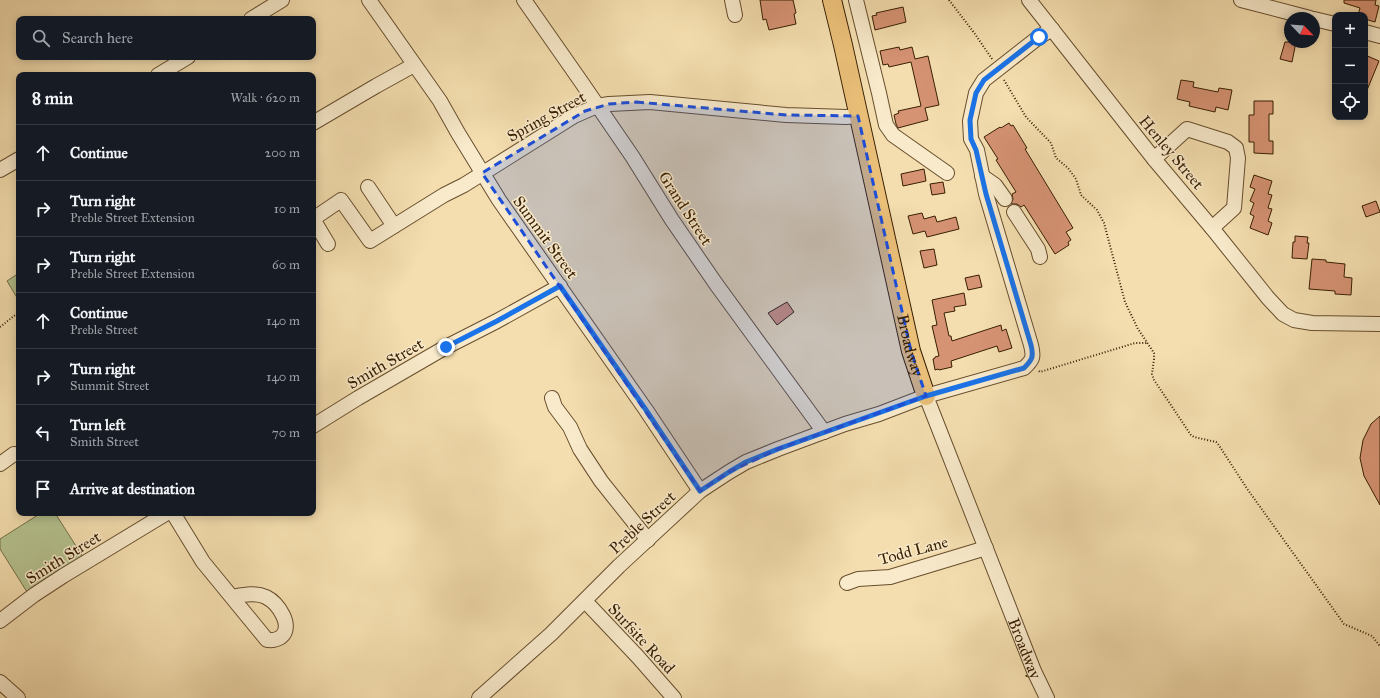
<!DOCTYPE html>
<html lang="en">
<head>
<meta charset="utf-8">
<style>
	body { margin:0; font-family:"IM FELL Great Primer",serif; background:#20242c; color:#f1f3f6 }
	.controls { position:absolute; right:12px; top:12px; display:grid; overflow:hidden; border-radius:8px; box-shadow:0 2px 10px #0003 }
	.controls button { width:36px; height:36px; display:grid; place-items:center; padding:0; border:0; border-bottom:1px solid #363941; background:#171b24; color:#f1f3f6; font:20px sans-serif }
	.compass { position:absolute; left:1284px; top:12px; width:36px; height:36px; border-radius:50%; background:#171b24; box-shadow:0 2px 10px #0003; rotate:115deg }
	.stop { position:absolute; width:12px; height:12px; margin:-9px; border:3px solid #1a73e8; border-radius:50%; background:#fff }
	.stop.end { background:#1a73e8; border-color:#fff; box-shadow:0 1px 4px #0008 }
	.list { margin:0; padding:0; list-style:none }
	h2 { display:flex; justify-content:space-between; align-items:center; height:52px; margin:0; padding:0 16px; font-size:17px }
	h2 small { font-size:13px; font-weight:400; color:#9ea1a6 }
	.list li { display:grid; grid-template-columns:26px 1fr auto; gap:12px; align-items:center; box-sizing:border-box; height:56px; padding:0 16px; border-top:1px solid #363941 }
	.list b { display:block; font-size:15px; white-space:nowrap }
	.list p { margin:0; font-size:13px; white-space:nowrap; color:#9ea1a6 }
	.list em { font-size:13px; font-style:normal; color:#9ea1a6 }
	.icon { flex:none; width:22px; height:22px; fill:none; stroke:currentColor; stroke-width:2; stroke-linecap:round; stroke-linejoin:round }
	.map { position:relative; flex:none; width:1380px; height:698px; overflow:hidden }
	.search { position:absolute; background:#171b24; box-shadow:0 2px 10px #0003; left:16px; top:16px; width:300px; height:44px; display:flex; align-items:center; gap:10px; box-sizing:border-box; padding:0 14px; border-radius:8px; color:#9ea1a6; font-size:15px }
	.panel { position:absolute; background:#171b24; box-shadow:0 2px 10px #0003; left:16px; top:72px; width:300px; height:444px; border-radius:8px }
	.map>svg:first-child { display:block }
</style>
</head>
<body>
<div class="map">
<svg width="1380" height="698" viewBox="0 0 1380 698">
	<rect width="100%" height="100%" fill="#f4deaf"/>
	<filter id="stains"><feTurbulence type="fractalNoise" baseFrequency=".005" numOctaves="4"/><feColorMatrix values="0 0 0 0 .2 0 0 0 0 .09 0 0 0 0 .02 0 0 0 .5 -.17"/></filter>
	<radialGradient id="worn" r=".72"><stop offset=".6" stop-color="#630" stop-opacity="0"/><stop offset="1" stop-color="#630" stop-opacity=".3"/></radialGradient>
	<path fill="#b5c28f" stroke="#767048" d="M19 273V301L7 281Z
		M41 513H55L83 557 27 592 0 549V539Z"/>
	<path fill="#d69374" stroke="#381e02" d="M760 0H793L796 13 794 14 796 24 769 30 766 19 763 20Z
		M1344 0H1376L1375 5 1379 6 1375 22 1365 19V15H1358L1360 8 1344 3Z
		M903 7 906 22 875 30 872 16 877 15 876 13Z
		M1285 42H1296L1292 62 1280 59Z
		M899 47 900 50 912 47 915 59 928 56 939 105 925 108 928 120 898 128 896 124 894 115 899 113 898 111 921 106 911 62 889 67 888 64 883 65 880 51Z
		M1365 55 1379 61 1365 95Z
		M1181 80 1194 82 1193 87 1218 92 1219 88 1232 90 1228 110 1216 107 1215 112 1189 106 1190 102 1177 99Z
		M1254 101H1273V114H1269V141H1273V154L1254 153V142H1249V115H1254Z
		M1009 123 1011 126 1013 125 1027 148 1025 149 1073 228 1066 232 1071 240 1068 242 1069 245 1055 254 1024 205 1021 207 1017 204H1011L1013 199 1012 194 1016 192 996 160 998 159 984 137 1000 127 1001 128Z
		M924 169 926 181 903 186 901 174Z
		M1254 175 1272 181 1268 194 1272 195 1268 208 1272 209 1268 221 1272 223 1268 235 1250 228 1254 216 1250 214 1254 203 1250 201 1255 189 1250 187Z
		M943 182 945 193 932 195 930 184Z
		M1376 201 1380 212 1366 217 1362 206Z
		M922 213 924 219 935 216 937 222 956 217 959 229 927 237 925 231 913 234 908 216Z
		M1295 236 1308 237 1307 243H1309L1307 259 1292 258 1293 242H1295Z
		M934 249 937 265 924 268 920 251Z
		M1312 259 1326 260V262L1345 264 1344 277 1352 278 1351 295 1335 294V291L1309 289Z
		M979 275 982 287 968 290 965 278Z
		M964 293 966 305 954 307 955 311 944 313 949 336H951L952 341 1001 325 1002 331 1006 329 1012 348 999 352 997 346 951 361 952 367 939 370 938 369 935 370 933 359 935 358V357L939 356 932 326 937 325 932 300Z
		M787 302 794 312 777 325 768 313Z
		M1380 416V505L1364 476 1360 458 1363 440 1371 424Z"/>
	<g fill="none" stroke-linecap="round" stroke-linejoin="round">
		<g stroke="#674e2d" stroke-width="16">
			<g id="minor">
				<path d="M369 0 440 101 458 133 499 200 646 410 700 491"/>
				<path d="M524 0 582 83 632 156 672 220 716 284 824 432"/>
				<path d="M732 0 735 15"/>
				<path d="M856 0 879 93 886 125 893 135 947 173"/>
				<path d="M1029 0 1154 159 1212 228 1268 298 1283 314 1294 320 1312 323 1380 324"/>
				<path d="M1241 0 1310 18"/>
				<path d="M251 19 282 0"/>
				<path d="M1314 19 1335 24"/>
				<path d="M1365 32 1380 36"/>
				<path d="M158 75 188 57"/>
				<path d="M313 123 376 86 414 65"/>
				<path d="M1154 159 1187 129 1228 142 1236 148 1238 158 1234 208 1212 228"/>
				<path d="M0 170 19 159"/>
				<path d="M982 176 995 185 1005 199"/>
				<path d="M368 187 394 226"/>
				<path d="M1014 212 1038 249 1040 257"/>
				<path d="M313 219 341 200 370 241 444 195 464 185 574 116 597 106 609 104 650 102 786 115 846 117 858 116"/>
				<path d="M313 219 328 244"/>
				<path id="s1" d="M926 396 1034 671 1047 698"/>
				<path d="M552 398 555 407 570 427 580 449 601 481 648 540"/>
				<path d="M313 426 358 398 446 347 497 321 560 286"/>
				<path d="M0 464 14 454"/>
				<path d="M173 513 203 562 267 640C272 641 276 640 281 637 294 626 278 603 266 597 255 592 243 595 232 597"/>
				<path d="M847 583 858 579 890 577 986 548"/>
				<path d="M585 601 638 657 674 698"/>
				<path d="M0 621 34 595 63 576 167 513"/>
				<path d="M0 682 18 698"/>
				<path d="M479 698 551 634 619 566 700 491 729 472 746 462 778 449 845 424 879 414 926 396 1024 368C1033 360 1034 357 1031 345L986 194 977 150 971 139 970 121 976 93 984 80 1039 37 1052 29"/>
			</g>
		</g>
		<g stroke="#381e02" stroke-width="20">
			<g id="major">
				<path id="s2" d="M832 0 843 45 911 351 926 396"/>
			</g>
		</g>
		<path stroke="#381e02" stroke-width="2" stroke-dasharray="1 2" stroke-linecap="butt" d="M949 0 975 34 992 59
			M1004 80 1026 117 1051 143 1056 158 1068 168 1076 179 1081 195 1097 210 1104 223 1125 302 1138 329 1154 353V359L1152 374 1154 380 1191 435 1194 437 1216 442 1218 444 1248 490 1344 624 1372 636 1380 646
			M0 327 19 312
			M1039 371 1040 372 1135 343H1147"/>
		<use href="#minor" stroke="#f8eacb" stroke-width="14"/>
		<use href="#major" stroke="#eabf78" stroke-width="18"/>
	</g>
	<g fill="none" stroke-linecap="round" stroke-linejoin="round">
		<path stroke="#1a73e8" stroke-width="5" d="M446 347 497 321 560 286 646 410 700 491 729 472 746 462 778 449 926 396 1024 368C1032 360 1034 357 1031 345L986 194 976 150 971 139 970 120 976 93 984 80 1039 37"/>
	</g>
	<path fill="#1d4ed8" fill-opacity="0.2" stroke="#1d4ed8" stroke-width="3" stroke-dasharray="8 5" stroke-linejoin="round" d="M636 102 786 115 858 116 911 351 926 396 778 449 729 472 700 491 482 173 585 111 609 104Z"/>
	<g text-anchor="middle" stroke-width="3" stroke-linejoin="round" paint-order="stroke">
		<g font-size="16" fill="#381e02" stroke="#f8eacb">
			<text transform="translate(546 116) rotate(-29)" y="6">Spring Street</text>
			<text transform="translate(1172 152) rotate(50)" y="6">Henley Street</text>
			<text transform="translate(686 208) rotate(57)" y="6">Grand Street</text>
			<text transform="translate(546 237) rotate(54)" y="6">Summit Street</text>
			<text dy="6" stroke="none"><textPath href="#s2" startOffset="354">Broadway</textPath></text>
			<text transform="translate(385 363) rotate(-30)" y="6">Smith Street</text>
			<text transform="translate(642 522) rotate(-43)" y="6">Preble Street</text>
			<text transform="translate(913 550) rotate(-15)" y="6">Todd Lane</text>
			<text transform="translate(63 557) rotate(-32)" y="6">Smith Street</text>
			<text transform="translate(642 638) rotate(47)" y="6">Surfsite Road</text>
			<text dy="6" stroke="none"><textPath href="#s1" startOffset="271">Broadway</textPath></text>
		</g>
	</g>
	<rect width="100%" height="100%" filter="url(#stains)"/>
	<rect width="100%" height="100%" fill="url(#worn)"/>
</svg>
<div class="controls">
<button>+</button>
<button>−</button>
<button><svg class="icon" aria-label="locate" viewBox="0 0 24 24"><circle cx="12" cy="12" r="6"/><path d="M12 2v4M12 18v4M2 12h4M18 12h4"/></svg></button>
</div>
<svg class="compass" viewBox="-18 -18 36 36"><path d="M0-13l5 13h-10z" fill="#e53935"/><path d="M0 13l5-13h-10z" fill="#9ea1a6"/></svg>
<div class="stop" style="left:1039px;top:37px"></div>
<div class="stop end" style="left:446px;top:347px"></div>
<div class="search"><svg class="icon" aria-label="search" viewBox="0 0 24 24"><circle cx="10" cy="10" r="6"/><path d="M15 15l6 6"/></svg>Search here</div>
<section class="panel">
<h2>8 min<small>Walk · 620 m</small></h2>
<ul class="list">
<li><svg class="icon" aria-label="ahead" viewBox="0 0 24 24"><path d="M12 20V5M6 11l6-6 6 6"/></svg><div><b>Continue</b></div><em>200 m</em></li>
<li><svg class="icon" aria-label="right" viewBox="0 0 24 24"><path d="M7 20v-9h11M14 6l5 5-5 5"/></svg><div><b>Turn right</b><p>Preble Street Extension</p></div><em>10 m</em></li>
<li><svg class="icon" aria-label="right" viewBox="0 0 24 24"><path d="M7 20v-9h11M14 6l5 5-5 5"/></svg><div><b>Turn right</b><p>Preble Street Extension</p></div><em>60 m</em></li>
<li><svg class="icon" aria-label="ahead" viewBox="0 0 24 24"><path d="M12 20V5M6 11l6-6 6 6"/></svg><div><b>Continue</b><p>Preble Street</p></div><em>140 m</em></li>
<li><svg class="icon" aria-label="right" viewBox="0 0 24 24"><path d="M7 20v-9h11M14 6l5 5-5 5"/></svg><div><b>Turn right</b><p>Summit Street</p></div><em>140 m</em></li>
<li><svg class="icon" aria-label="left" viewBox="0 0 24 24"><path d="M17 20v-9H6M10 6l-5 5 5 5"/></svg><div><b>Turn left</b><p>Smith Street</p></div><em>70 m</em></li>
<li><svg class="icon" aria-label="arrive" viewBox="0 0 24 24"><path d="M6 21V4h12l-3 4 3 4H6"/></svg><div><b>Arrive at destination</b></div></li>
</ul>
</section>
</div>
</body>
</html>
